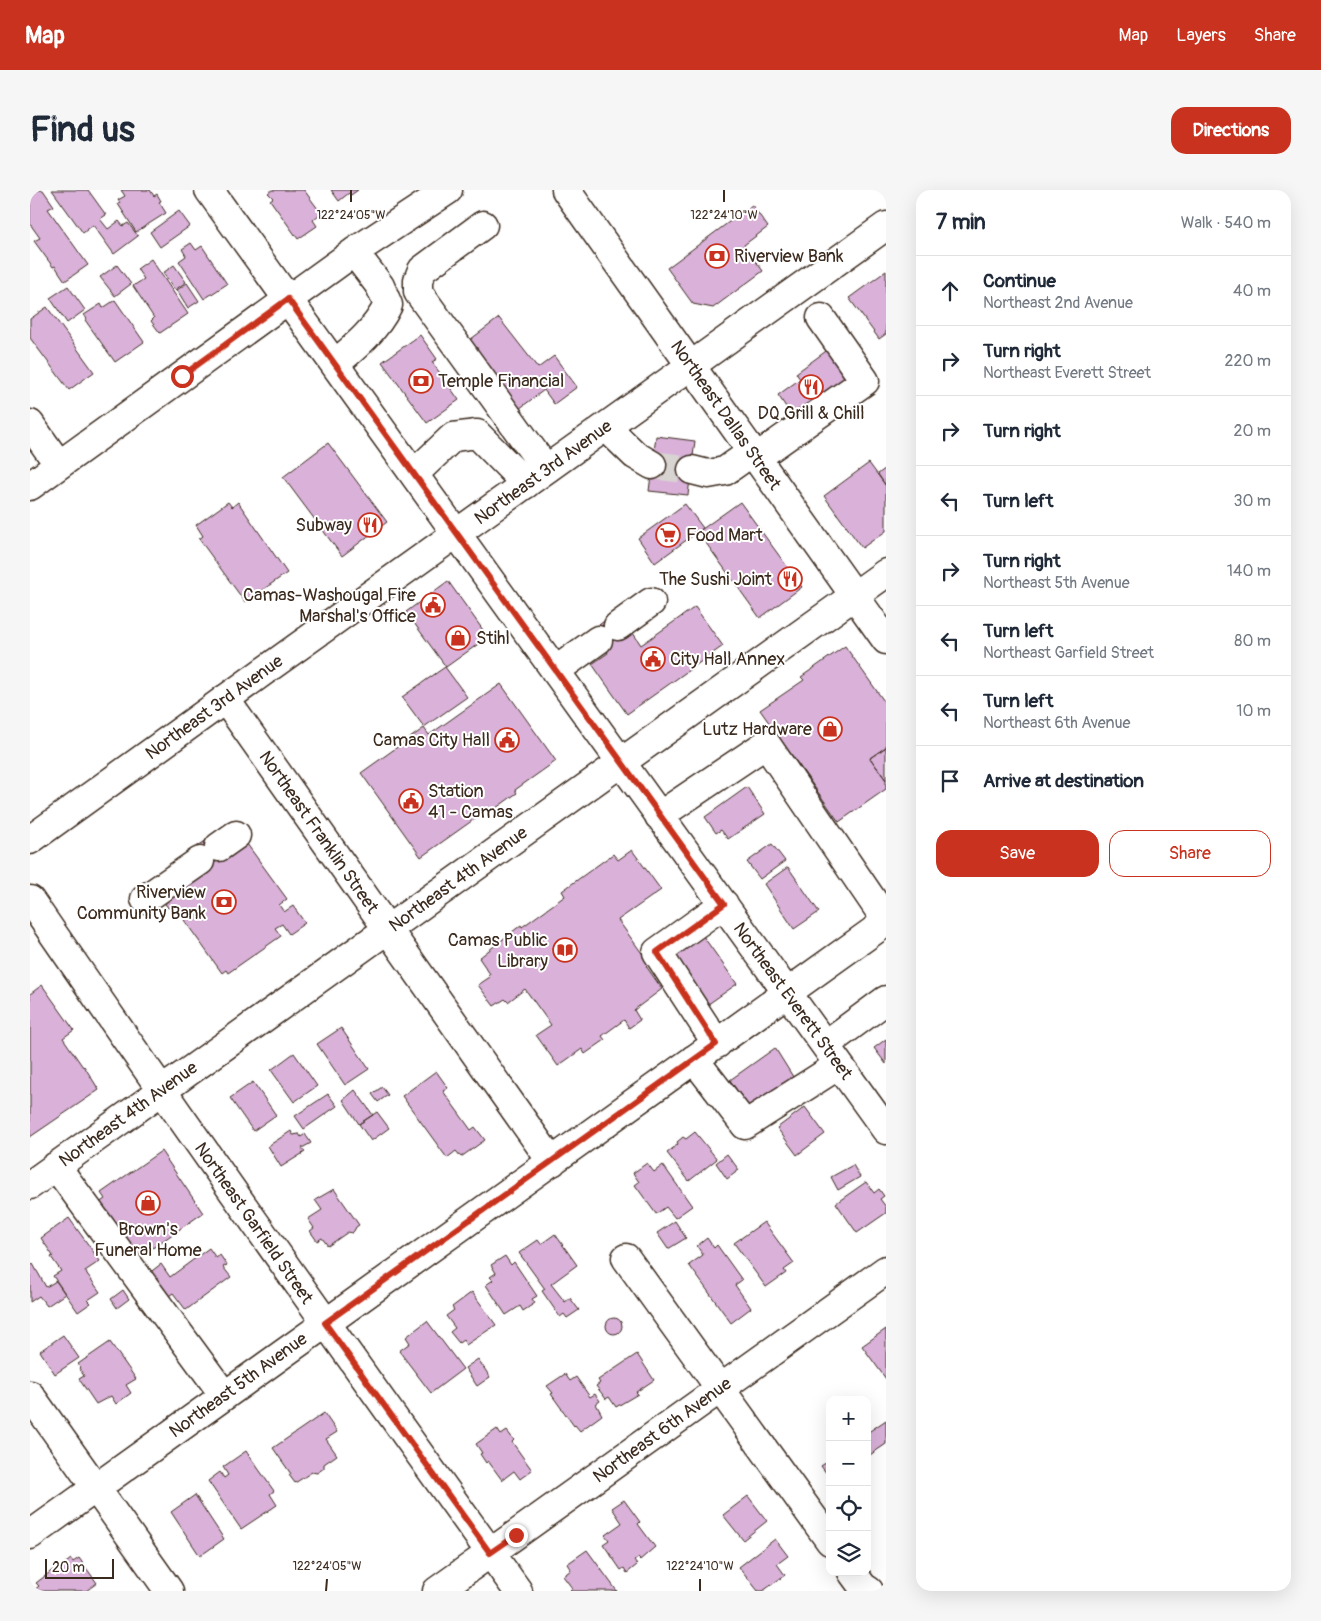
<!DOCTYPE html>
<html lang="en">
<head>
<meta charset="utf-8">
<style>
	body { margin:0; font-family:Pangolin,sans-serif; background:#f6f6f7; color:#1f2937 }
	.controls { position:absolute; right:15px; bottom:15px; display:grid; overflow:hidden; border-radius:10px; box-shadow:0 5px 20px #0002 }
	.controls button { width:45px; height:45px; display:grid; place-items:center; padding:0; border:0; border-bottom:1px solid #e0e1e3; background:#fff; color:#1f2937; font:25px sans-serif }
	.scale { position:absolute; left:15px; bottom:12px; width:69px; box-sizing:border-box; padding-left:5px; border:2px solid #3b2a1e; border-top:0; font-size:14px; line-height:18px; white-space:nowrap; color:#3b2a1e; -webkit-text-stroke:4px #fff; paint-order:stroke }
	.stop { position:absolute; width:15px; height:15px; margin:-11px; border:4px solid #c8321e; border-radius:50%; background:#fff }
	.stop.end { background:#c8321e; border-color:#fff; box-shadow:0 1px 5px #0008 }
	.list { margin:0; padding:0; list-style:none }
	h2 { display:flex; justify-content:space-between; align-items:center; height:65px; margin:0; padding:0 20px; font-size:21px }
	h2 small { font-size:16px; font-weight:400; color:#747a83 }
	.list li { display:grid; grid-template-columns:32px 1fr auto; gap:15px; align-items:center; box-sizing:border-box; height:70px; padding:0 20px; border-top:1px solid #e0e1e3 }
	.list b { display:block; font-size:19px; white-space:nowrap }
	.list p { margin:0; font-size:16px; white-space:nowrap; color:#747a83 }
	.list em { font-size:16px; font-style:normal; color:#747a83 }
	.actions { display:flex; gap:10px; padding:15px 20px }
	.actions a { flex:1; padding:11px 0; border:1px solid #c8321e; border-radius:15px; text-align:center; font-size:18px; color:#c8321e }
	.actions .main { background:#c8321e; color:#fff }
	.icon { flex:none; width:28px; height:28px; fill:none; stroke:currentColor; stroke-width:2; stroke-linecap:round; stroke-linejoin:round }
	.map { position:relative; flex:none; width:856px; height:1401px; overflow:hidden; border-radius:15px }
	header { display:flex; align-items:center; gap:30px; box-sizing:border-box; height:70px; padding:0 25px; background:#c8321e; color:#fff }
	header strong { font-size:24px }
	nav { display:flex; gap:28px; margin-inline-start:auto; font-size:18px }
	.intro { display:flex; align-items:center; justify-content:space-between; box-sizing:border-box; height:120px; padding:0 30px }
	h1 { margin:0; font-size:35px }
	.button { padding:12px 22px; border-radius:15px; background:#c8321e; color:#fff; font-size:18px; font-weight:700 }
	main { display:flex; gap:30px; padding:0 30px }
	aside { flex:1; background:#fff; border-radius:15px; box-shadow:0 5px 20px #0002 }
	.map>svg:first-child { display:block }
</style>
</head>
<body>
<header>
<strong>Map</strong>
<nav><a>Map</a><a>Layers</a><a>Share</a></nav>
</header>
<div class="intro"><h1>Find us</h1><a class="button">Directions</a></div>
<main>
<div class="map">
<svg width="856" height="1401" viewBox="0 0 856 1401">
	<rect width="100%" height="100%" fill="#fff"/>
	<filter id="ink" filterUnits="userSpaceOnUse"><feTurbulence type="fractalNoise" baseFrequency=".02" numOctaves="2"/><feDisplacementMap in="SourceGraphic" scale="10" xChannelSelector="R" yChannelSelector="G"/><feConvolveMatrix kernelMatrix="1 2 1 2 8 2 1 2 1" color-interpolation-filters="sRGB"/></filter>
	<g filter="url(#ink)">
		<path fill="#d9b1d9" stroke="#3b2a1e" d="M0 0H13L24 16 18 19 58 75 35 91 25 76 23 77 4 51 10 48 0 34Z
			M22 0H58L76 25 70 29 78 39 89 31 93 36 98 33 108 46 84 64 63 35 53 43Z
			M91 0H120L124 6 127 4 131 11 129 12 136 23 106 42 88 14 90 13 88 10 95 6Z
			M242 0H274L291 23 283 30 287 36 268 49 240 10 243 8 238 3Z
			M301 0H328L321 5 319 3 309 11Z
			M722 15 738 37 714 55 733 81 683 118 663 114 637 78Z
			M149 21 160 36 130 57 120 42Z
			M161 53 166 60 172 56 197 94 174 109 149 71 156 66 152 59Z
			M121 69 158 124 130 143 121 131 124 128 103 96 114 89 107 79Z
			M87 75 101 94 85 106 70 87Z
			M144 75 156 92 145 100 133 83Z
			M856 81V144L849 149 819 108Z
			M157 93 169 111 158 118 147 100Z
			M38 96 55 120 37 133 20 108Z
			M85 110 114 152 85 172 55 130 57 129 54 125 71 114 73 118Z
			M17 117 64 182 39 200 0 148V129Z
			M469 128 508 178 524 166 547 197 524 214 514 200 485 222 433 155Z
			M390 145 407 169 402 172 429 210 397 233 352 172Z
			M803 156 817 188 762 226 748 205 770 189 766 183Z
			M626 246 665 251 658 305 619 301Z
			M298 253 357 332 312 366 253 287Z
			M839 273 856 296V341L832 358 794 306Z
			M856 278V296L848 284Z
			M198 312 202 317 208 312 257 383 215 412 169 349 173 346 166 335Z
			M710 312 772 397 730 428 668 342Z
			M655 314 673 338 625 373 608 348Z
			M418 391 458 447 416 477 376 422Z
			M665 417 693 456 597 524 562 474 578 463 562 440 581 426 596 447 603 443 611 455Z
			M815 456 856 514V557L840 568 856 590V599L809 632 730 520 774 490 771 487Z
			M415 477 437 507 394 537 372 507Z
			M471 494 526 571 485 600 487 603 455 626 453 623 391 667 331 583 394 538 399 545Z
			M856 557V590L840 568Z
			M717 597 735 624 698 649 691 640 686 643 675 627Z
			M181 647 197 669 217 654 257 709 249 715 254 722 263 716 275 733 259 744 252 734 245 738 251 746 198 783 196 780 192 783 154 730 162 725 157 718 147 725 141 717 138 718 132 709 178 681 162 660Z
			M742 654 755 671 730 689 717 672Z
			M602 660 631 700 588 730 619 773 616 776 632 799 604 820 610 830 599 838 594 830 572 846 575 850 555 864 552 859 528 876 506 845 521 835 495 799 478 812 475 809 464 816 448 795 460 787 458 785 460 784 449 768 491 735 492 737 535 706 532 701 583 664 588 670Z
			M758 677 789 722 764 739 734 694Z
			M673 746 707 794 674 817 640 770Z
			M12 795 44 840 33 848 53 877 54 876 69 900 0 947V804Z
			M311 838 339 879 315 895 287 854Z
			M856 849V874L844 858Z
			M745 858 765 890 720 920 700 890Z
			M264 863 287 896 264 912 241 880Z
			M406 881 418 898 413 901 441 940 445 937 455 950 431 967 426 961 417 968 372 906Z
			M223 892 246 925 223 941 200 908Z
			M352 897 358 905 348 912 342 904Z
			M325 900 343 925 329 934 313 910Z
			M298 904 307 916 274 939 265 926Z
			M775 917 795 944 767 965 747 938Z
			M347 922 359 938 341 951 329 934Z
			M261 941 263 945 269 944 271 947 275 944 281 953 272 958 275 962 251 977 238 956Z
			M665 942 687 969 659 991 637 963 648 954 647 952 653 947 656 949Z
			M131 961 173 1023 101 1073 63 1017 75 1009 71 1003Z
			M697 964 709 980 697 989 686 973Z
			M617 973 624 982 633 975 662 1016 645 1028 636 1017 626 1024 605 995 609 992 603 983Z
			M823 975 830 987 808 1000 801 987Z
			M836 992 844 1003 849 999 854 1006 850 1009 856 1017V1023L827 1043 806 1013Z
			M304 999 329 1035 326 1037 324 1041 322 1043 318 1042 298 1056 292 1048 287 1051 280 1041 284 1038 278 1029 292 1020 285 1010Z
			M39 1028 70 1071 55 1081 70 1102 58 1110 61 1113 48 1122 23 1086 31 1081 21 1067 23 1066 11 1048Z
			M645 1031 656 1048 638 1059 627 1043Z
			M734 1032 764 1073 754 1080 756 1083 736 1097 704 1053Z
			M525 1044 547 1075 521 1094 535 1112 540 1108 549 1120 537 1128 534 1124 530 1127 512 1101 515 1099 489 1063 508 1050 511 1054Z
			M677 1048 684 1058 687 1055 712 1090 705 1095 721 1118 701 1133 659 1075 673 1065 667 1056Z
			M179 1058 186 1068 190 1065 197 1075 193 1077 201 1087 156 1120 143 1103 132 1111 114 1087 131 1074 140 1087Z
			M475 1066 481 1075 484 1072 507 1106 502 1109 505 1113 493 1121 490 1116 476 1125 456 1095 463 1090 460 1087 466 1083 461 1075Z
			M0 1074 1 1076 3 1074 16 1097 26 1091 35 1104 17 1116 9 1106 0 1112Z
			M93 1100 99 1109 87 1118 81 1109Z
			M442 1102 466 1135 436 1155 433 1150 429 1153 420 1142 425 1138 416 1126 424 1120 422 1117Z
			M576 1136a8 8 0 1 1 16 0a8 8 0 1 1-16 0Z
			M397 1131 433 1179 401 1203 369 1161 380 1153 376 1147Z
			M856 1139V1189L832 1156Z
			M33 1145 49 1168 25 1184 10 1161Z
			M80 1152 106 1189 96 1195 101 1203 86 1214 81 1206 66 1214 49 1189 54 1186 49 1178 50 1177 48 1174Z
			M607 1164 624 1190 606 1202 608 1204 586 1217 579 1207 576 1209 566 1196 570 1193 568 1190Z
			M448 1169 460 1187 447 1196 435 1178Z
			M535 1184 540 1191 546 1187 560 1207 565 1204 570 1211 566 1214 572 1225 550 1241 545 1235 544 1236 521 1204 523 1203 517 1196Z
			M294 1223 307 1242 296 1249 307 1265 294 1274V1278L287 1283 282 1282 265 1293 259 1285 261 1284 243 1258Z
			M856 1230V1254L837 1267V1243Z
			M467 1239 471 1245 477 1241 484 1250 482 1252 502 1280 490 1289 484 1281 472 1290 458 1271 456 1273 450 1264 452 1263 446 1254Z
			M216 1261 244 1301 240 1304 247 1315 211 1339 178 1291 190 1282 194 1288 198 1285 193 1277Z
			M800 1270V1288L791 1276Z
			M165 1305 194 1349 170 1366 141 1322Z
			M718 1306 737 1331 713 1350 693 1325Z
			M594 1310 610 1332 608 1334 625 1357 610 1370 608 1368 604 1371 607 1375 597 1383 594 1378 591 1380 573 1354 579 1350 575 1345 592 1333 582 1318Z
			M745 1349 758 1366 747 1374 755 1385 733 1401H728L709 1377Z
			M557 1360 587 1401H542L540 1400 542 1398 533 1386 541 1380 537 1374Z
			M49 1368 67 1393 56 1401H3L9 1396 6 1393 28 1376 29 1378 41 1369 43 1372Z"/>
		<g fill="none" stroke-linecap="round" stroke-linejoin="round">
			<path stroke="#d8d4d2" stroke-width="28" stroke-dasharray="28 14" stroke-linecap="butt" d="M622 275 662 280"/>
			<g stroke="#3b2a1e" stroke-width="31">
				<path id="minor" d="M179 0 856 940
					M453 35 392 80 388 90V102L516 279
					M305 174C325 157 346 140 358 115L350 96 324 62
					M661 176 856 450
					M0 234 29 275
					M576 237 605 265 622 275
					M726 268 835 191 791 128
					M662 280 678 284 695 281 722 262
					M384 284 423 247 447 244 496 294
					M0 296 324 62 418 0
					M588 436 621 412
					M525 481 568 450
					M195 509 522 972
					M629 626 736 554 856 730
					M189 657 206 645
					M115 709 170 671
					M687 854 627 762 694 714
					M795 855 856 810
					M664 869 715 935 809 875
					M26 976 194 1205
					M0 995 856 383
					M596 1068 800 1351
					M0 1205 139 1401
					M0 1345 856 732
					M822 1382 833 1397 839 1401
					M407 1401 856 1080"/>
			</g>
			<g stroke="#3b2a1e" stroke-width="31">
				<path id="major" d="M536 0 661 176
					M0 650 230 484 856 36
					M0 710C159 942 323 1172 488 1401"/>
			</g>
			<use href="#minor" stroke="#fff" stroke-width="28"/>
			<use href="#major" stroke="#fff" stroke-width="28"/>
		</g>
	</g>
	<g fill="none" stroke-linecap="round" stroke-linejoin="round" filter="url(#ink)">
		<path stroke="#c8321e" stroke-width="6" d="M152 186 258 109 694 714 627 762 686 854 295 1133 460 1363 486 1345"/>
	</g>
	<path fill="none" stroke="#3b2a1e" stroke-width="2" d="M321 12V0M694 12V0M296 1401 297 1389M670 1401V1389"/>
	<defs>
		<g id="bank-ring" transform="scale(1.25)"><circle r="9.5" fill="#fff" stroke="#c8321e" stroke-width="1.5"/><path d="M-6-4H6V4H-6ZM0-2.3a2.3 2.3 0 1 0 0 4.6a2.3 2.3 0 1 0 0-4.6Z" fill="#c8321e"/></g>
		<g id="restaurant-ring" transform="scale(1.25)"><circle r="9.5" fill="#fff" stroke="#c8321e" stroke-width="1.5"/><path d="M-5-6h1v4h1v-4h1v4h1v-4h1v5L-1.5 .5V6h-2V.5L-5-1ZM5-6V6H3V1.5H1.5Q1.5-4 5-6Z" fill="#c8321e"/></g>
		<g id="supermarket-ring" transform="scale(1.25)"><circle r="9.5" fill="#fff" stroke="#c8321e" stroke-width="1.5"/><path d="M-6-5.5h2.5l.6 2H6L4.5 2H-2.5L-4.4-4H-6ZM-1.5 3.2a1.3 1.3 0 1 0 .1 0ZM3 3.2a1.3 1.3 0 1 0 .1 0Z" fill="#c8321e"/></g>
		<g id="civic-ring" transform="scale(1.25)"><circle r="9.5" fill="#fff" stroke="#c8321e" stroke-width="1.5"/><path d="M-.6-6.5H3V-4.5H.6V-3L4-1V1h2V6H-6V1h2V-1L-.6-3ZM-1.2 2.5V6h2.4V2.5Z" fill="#c8321e"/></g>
		<g id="shop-ring" transform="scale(1.25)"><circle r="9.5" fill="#fff" stroke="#c8321e" stroke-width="1.5"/><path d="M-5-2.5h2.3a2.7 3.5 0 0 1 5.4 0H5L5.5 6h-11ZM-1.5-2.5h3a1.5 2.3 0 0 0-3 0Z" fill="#c8321e"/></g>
		<g id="library-ring" transform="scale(1.25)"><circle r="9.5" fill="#fff" stroke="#c8321e" stroke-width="1.5"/><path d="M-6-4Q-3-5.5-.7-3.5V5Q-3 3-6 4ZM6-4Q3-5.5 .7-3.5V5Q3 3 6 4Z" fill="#c8321e"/></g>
	</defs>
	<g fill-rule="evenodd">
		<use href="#bank-ring" x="687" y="66"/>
		<use href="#bank-ring" x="391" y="191"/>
		<use href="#restaurant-ring" x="781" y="197"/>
		<use href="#restaurant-ring" x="340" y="335"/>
		<use href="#supermarket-ring" x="638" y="345"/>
		<use href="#restaurant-ring" x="760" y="389"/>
		<use href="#civic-ring" x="403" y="415"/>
		<use href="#shop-ring" x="428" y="448"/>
		<use href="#civic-ring" x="623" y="469"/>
		<use href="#shop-ring" x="800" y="539"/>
		<use href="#civic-ring" x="477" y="550"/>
		<use href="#civic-ring" x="381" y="611"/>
		<use href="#bank-ring" x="194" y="712"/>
		<use href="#library-ring" x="535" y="760"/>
		<use href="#shop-ring" x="118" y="1013"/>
	</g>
	<g text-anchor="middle" stroke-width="4" stroke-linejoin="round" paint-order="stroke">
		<g font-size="18" fill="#3b2a1e" stroke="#fff" text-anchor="end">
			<text x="704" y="72" text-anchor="start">Riverview Bank</text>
			<text x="408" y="197" text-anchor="start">Temple Financial</text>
			<text x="781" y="229" text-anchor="middle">DQ Grill &amp; Chill</text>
			<text x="322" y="341">Subway</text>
			<text x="656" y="351" text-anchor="start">Food Mart</text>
			<text x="742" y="395">The Sushi Joint</text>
			<text x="386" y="411">Camas-Washougal Fire<tspan x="386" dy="21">Marshal's Office</tspan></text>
			<text x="446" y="454" text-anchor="start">Stihl</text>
			<text x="640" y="475" text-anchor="start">City Hall Annex</text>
			<text x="782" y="545">Lutz Hardware</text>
			<text x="460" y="556">Camas City Hall</text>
			<text x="398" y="607" text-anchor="start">Station<tspan x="398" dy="21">41 - Camas</tspan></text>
			<text x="176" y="708">Riverview<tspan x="176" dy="21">Community Bank</tspan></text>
			<text x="518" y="756">Camas Public<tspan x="518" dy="21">Library</tspan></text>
			<text x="118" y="1045" text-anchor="middle">Brown's<tspan x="118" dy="21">Funeral Home</tspan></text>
		</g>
		<g font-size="18" fill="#3b2a1e" stroke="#fff">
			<text transform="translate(696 225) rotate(55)" y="6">Northeast Dallas Street</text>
			<text transform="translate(513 282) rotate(-36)" y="6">Northeast 3rd Avenue</text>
			<text transform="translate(184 517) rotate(-36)" y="6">Northeast 3rd Avenue</text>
			<text transform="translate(289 642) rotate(55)" y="6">Northeast Franklin Street</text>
			<text transform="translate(428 689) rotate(-36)" y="6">Northeast 4th Avenue</text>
			<text transform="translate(763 811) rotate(54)" y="6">Northeast Everett Street</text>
			<text transform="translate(98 924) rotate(-36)" y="6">Northeast 4th Avenue</text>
			<text transform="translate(224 1033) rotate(55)" y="6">Northeast Garfield Street</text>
			<text transform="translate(208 1195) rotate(-36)" y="6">Northeast 5th Avenue</text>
			<text transform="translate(632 1240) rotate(-36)" y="6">Northeast 6th Avenue</text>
		</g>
	</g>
	<g font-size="12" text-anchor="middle" fill="#3b2a1e" stroke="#fff" stroke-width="4" stroke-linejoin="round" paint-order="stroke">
		<text x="321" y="29">122°24'05"W</text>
		<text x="694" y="29">122°24'10"W</text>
		<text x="297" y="1380">122°24'05"W</text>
		<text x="670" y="1380">122°24'10"W</text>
	</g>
</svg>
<div class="controls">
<button>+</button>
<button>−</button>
<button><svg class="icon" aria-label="locate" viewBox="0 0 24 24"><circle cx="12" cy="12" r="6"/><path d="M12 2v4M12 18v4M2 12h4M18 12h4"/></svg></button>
<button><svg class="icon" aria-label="layers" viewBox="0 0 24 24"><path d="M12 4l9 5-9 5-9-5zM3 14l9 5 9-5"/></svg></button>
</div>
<div class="scale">20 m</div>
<div class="stop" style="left:152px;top:186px"></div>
<div class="stop end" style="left:486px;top:1345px"></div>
</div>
<aside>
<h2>7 min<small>Walk · 540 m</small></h2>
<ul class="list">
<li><svg class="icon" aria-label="ahead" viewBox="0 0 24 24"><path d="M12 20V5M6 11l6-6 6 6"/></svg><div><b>Continue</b><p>Northeast 2nd Avenue</p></div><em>40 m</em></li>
<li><svg class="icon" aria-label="right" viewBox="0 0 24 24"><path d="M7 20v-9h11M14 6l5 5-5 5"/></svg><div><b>Turn right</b><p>Northeast Everett Street</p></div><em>220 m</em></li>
<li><svg class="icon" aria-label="right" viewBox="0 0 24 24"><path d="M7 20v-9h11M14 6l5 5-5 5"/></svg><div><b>Turn right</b></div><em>20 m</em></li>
<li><svg class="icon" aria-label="left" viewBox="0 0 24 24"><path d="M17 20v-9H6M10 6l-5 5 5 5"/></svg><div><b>Turn left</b></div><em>30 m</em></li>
<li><svg class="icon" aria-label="right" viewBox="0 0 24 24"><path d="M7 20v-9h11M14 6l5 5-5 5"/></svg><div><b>Turn right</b><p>Northeast 5th Avenue</p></div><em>140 m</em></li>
<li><svg class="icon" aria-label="left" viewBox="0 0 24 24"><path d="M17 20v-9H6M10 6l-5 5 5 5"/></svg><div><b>Turn left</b><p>Northeast Garfield Street</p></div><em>80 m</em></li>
<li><svg class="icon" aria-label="left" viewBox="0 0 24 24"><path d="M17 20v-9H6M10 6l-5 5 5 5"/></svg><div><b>Turn left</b><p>Northeast 6th Avenue</p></div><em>10 m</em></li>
<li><svg class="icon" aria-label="arrive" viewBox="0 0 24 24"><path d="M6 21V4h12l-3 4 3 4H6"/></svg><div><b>Arrive at destination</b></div></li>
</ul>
<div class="actions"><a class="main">Save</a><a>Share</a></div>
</aside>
</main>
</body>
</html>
